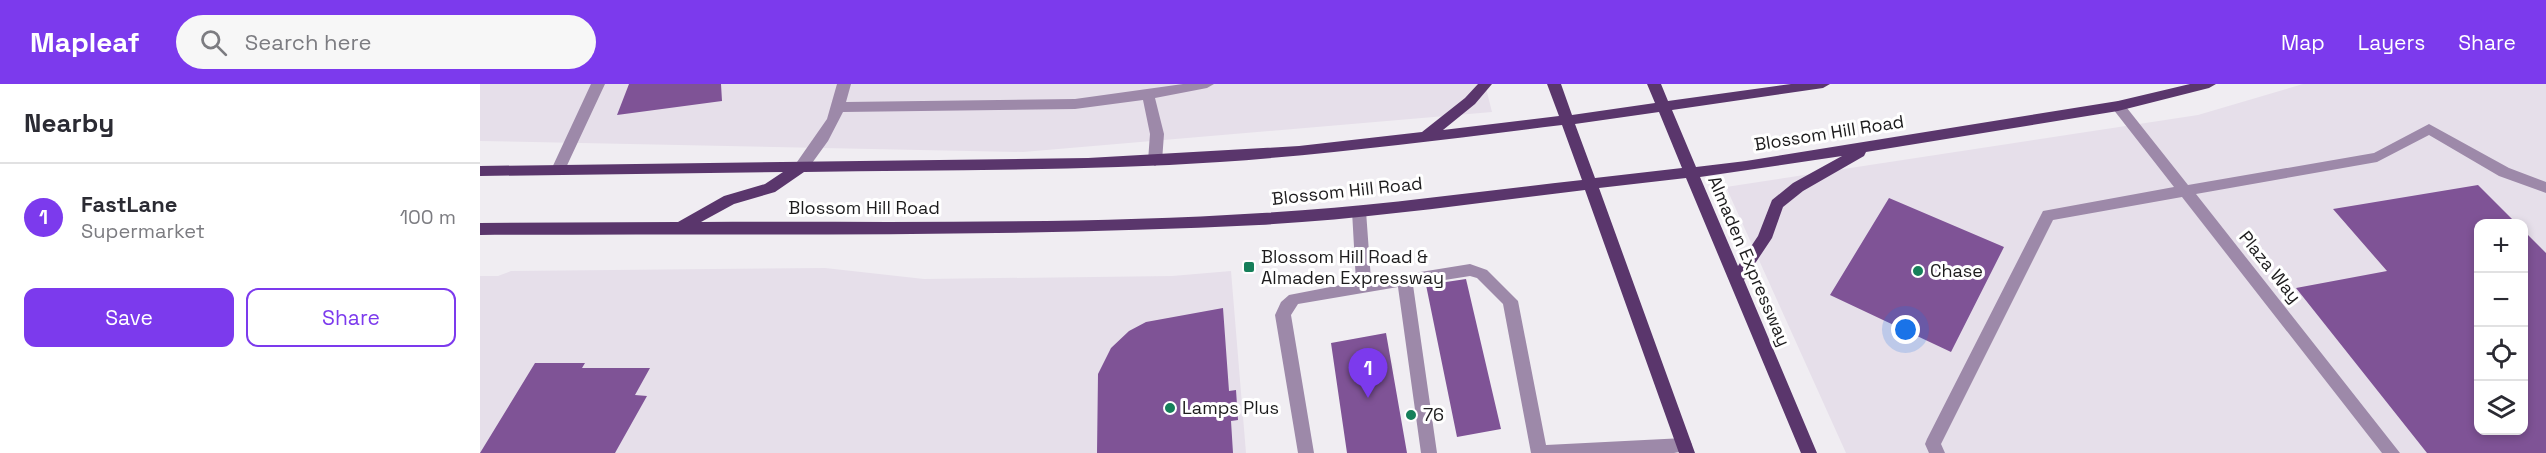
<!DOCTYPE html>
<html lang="en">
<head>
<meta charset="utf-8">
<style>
	body { margin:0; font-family:"Space Grotesk",sans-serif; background:#f7f7f7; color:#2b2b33 }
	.controls { position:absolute; right:18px; bottom:18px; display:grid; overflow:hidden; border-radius:12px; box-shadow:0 3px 9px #0003 }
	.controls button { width:54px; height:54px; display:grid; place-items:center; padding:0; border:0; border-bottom:2px solid #e1e1e2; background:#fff; color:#2b2b33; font:30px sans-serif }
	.you { position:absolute; left:1426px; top:246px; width:21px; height:21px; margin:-15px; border:4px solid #fff; border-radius:50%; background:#1a73e8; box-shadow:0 0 0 9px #1a73e833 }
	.badge { display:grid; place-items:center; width:39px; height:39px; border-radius:50%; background:#7c3aed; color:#fff; font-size:20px; font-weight:700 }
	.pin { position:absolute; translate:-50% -50px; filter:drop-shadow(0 2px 3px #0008) }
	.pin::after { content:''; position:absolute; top:32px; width:21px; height:18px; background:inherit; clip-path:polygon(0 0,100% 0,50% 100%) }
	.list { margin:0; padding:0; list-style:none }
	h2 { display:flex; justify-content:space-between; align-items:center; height:78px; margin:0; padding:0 24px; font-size:26px }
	h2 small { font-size:20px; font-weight:400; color:#7c7c81 }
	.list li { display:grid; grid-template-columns:39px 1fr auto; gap:18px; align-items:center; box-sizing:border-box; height:108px; padding:0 24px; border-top:2px solid #e1e1e2 }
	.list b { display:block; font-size:22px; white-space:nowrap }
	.list p { margin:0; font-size:20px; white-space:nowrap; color:#7c7c81 }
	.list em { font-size:20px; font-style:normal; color:#7c7c81 }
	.actions { display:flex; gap:12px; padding:18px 24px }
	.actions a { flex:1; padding:14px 0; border:2px solid #7c3aed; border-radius:12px; text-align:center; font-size:21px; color:#7c3aed }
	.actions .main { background:#7c3aed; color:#fff }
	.icon { flex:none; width:33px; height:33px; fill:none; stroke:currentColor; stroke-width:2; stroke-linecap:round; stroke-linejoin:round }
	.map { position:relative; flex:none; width:2066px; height:369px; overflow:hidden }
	header { display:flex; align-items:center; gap:36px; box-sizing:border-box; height:84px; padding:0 30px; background:#7c3aed; color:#fff }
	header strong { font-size:28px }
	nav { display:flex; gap:33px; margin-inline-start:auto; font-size:21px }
	.search { width:420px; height:54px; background:#f7f7f7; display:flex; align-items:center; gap:15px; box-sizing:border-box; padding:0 21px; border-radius:33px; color:#7c7c81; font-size:22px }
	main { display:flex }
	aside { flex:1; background:#fff }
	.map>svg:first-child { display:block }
</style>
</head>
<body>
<header>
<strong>Mapleaf</strong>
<div class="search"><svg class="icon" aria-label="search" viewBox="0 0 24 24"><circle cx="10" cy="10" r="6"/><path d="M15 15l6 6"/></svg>Search here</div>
<nav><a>Map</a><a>Layers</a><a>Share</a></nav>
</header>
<main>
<aside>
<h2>Nearby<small></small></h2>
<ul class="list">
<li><span class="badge">1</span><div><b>FastLane</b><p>Supermarket</p></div><em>100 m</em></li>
</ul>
<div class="actions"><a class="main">Save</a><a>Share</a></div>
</aside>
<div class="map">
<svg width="2066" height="369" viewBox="0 0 2066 369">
	<rect width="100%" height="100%" fill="#f0edf2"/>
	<path fill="#e6dfea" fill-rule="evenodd" d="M0 0H1005L1012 28 543 68 0 57Z
		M1823 0H2066V369H1366L1246 103 1718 31ZM1998 140H2044V346H1998Z
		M345 184 444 195 692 192 751 187 766 369H0V192H18L31 187Z"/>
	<path fill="#7f5396" d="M149 0H241L242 17 137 31Z
		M1998 101 2037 140H1998V346H2043V146L2066 169V369H1947L1816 204 1907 187 1853 125Z
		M1409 114 1524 163 1471 268 1350 211Z
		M986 195 1021 345 977 353 946 201Z
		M743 224 749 307 756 306 758 336 751 337 753 369H617L618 290 631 264 649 247 666 238Z
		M906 249 927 369H867L851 259Z
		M55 279H105L102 284H170L155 311 167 312 135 369H0Z"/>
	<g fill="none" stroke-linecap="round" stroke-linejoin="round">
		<path fill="#9d89a9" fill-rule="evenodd" d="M111 0H125L83 90H73L71 86Z
			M357 0H371L366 18 595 15 703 0H734L727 4 675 14 684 50 682 77 675 82 668 77 670 50 663 16 595 25 363 28 348 57 327 86H317L315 82 317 78 347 35Z
			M1638 17 1643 19 1708 101 1894 69 1949 40 2029 84 2066 98V109L2019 92 1949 51 1897 78 1716 110 1920 369H1902L1702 113 1573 136 1461 360 1465 369H1449L1445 360 1447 355 1563 127 1694 103 1633 25 1631 22Z
			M879 122 886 127 891 196 990 180 1007 186 1038 217 1066 361 1204 354 1210 356 1212 361 1210 366 1194 369H1051L1023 220 997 194 990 192 933 201 957 369H941L918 203 818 220 811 231 834 369H818L795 231 801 218 809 211 876 198 872 127Z"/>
		<path fill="#5a366c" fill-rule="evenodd" d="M998 0H1012L995 20 963 46 1079 32 1067 0H1081L1092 31 1175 19 1167 0H1181L1188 17 1311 0H1350L1343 4 1192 26 1216 83 1266 77 1638 17 1710 0H1736L1729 4 1638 27 1386 68 1384 72 1323 107 1303 123 1292 154 1264 196 1337 369H1321L1206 94 1119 104 1215 369H1199L1105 106C997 119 888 135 779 141 520 154 259 149 0 151V139L198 138 244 112 285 100 303 88 0 92V82L608 74 819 62 942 48 985 14ZM1179 28 1202 84 1115 94 1095 40ZM1082 41 1102 96C995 108 889 123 782 129 596 141 408 137 221 138L254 120 295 108 324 88C462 86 602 87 740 78 854 70 968 55 1082 41ZM1362 72 1313 99 1292 116 1278 152 1258 182 1220 93Z"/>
	</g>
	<g fill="#167f5a" stroke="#fff" stroke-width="2">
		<rect x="763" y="177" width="12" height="12" rx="3"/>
		<circle cx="1438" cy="187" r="6"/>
		<circle cx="690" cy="324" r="6"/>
		<circle cx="931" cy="331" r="6"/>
	</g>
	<g text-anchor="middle" stroke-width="6" stroke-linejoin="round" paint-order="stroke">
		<g font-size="18" fill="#1d1c1d" stroke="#fff">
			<text transform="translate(1349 49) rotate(-9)" y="6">Blossom Hill Road</text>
			<text transform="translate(867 107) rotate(-6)" y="6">Blossom Hill Road</text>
			<text x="384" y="130">Blossom Hill Road</text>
			<text transform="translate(1269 177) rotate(67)" y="6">Almaden Expressway</text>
			<text transform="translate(1790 183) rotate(51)" y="6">Plaza Way</text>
		</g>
		<g font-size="18" fill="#1d1c1d" stroke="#fff" text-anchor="start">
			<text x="781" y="179">Blossom Hill Road &amp;<tspan x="781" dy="21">Almaden Expressway</tspan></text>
			<text x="1450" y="193">Chase</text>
			<text x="702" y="330">Lamps Plus</text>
			<text x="943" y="337">76</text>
		</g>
	</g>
</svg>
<div class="controls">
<button>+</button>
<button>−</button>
<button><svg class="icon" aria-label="locate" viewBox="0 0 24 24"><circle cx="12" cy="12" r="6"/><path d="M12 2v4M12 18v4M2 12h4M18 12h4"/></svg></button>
<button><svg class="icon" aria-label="layers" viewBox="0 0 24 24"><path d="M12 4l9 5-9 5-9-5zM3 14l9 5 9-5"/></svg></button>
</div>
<div class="you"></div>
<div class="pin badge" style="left:888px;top:314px">1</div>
</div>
</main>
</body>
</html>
